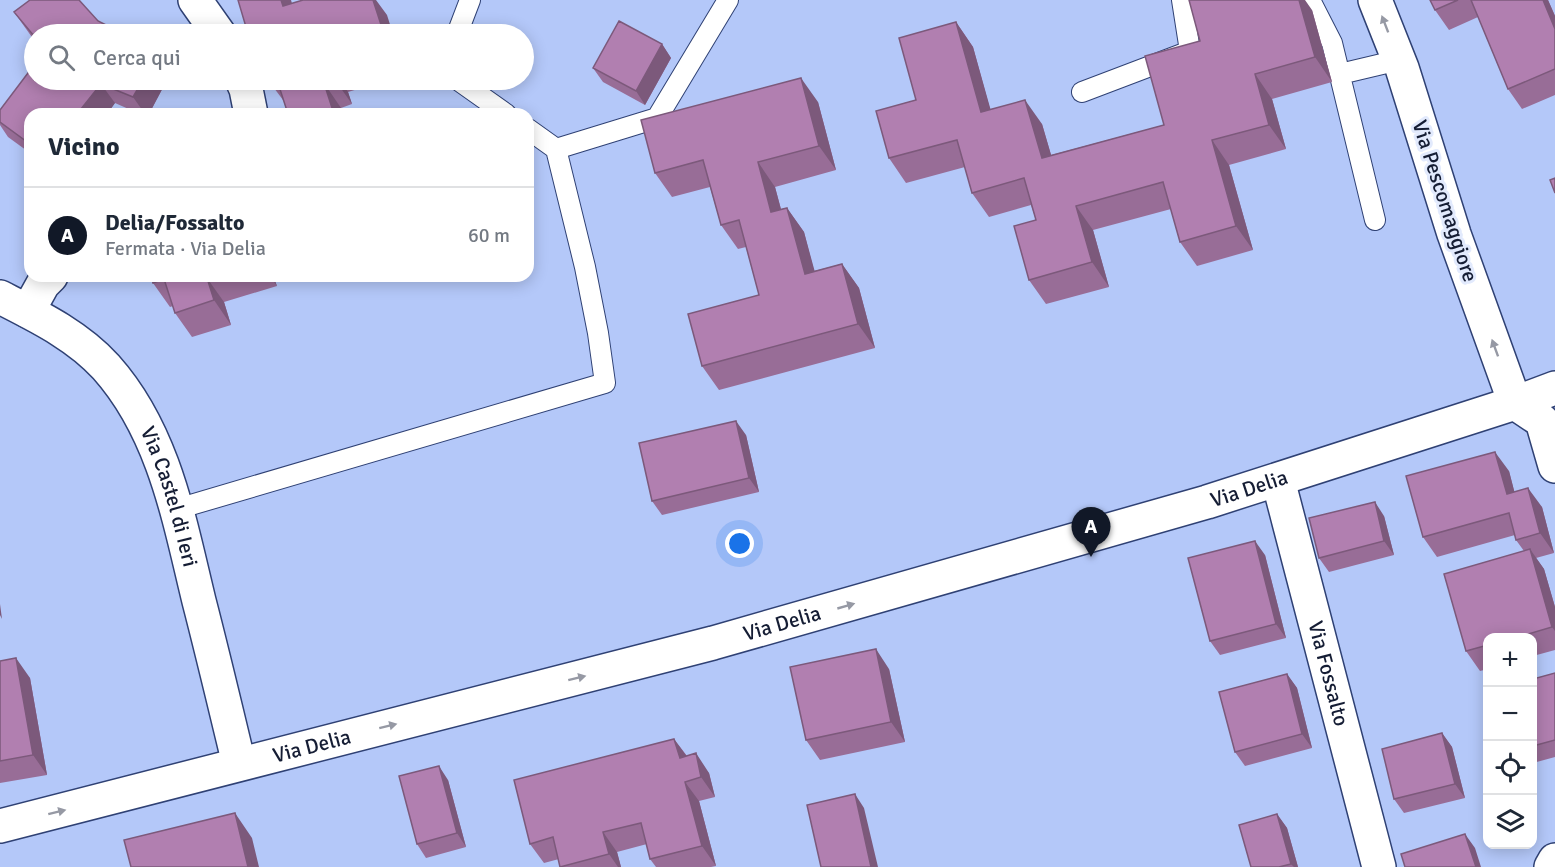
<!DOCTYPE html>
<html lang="it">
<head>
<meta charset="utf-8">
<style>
	body { margin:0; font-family:Signika,sans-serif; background:#f6f6f7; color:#1f2937 }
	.controls { position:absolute; right:18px; bottom:18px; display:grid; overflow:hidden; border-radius:12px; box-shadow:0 3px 15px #0003 }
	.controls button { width:54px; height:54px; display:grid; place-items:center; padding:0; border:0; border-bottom:2px solid #e0e1e3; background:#fff; color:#1f2937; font:30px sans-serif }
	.you { position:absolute; left:740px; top:544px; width:21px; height:21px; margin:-15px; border:4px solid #fff; border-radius:50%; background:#1a73e8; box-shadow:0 0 0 9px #1a73e833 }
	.badge { display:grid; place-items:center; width:39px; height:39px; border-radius:50%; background:#111827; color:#fff; font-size:20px; font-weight:700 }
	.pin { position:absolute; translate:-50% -50px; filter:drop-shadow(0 2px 3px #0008) }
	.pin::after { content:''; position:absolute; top:32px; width:21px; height:18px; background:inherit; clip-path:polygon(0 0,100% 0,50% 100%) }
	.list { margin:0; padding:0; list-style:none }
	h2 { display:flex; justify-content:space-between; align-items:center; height:78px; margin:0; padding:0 24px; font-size:26px }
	h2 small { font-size:20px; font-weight:400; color:#747a83 }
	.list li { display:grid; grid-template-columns:39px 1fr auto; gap:18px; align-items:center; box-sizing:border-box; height:96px; padding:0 24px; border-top:2px solid #e0e1e3 }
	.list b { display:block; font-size:22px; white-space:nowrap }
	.list p { margin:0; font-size:20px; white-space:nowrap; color:#747a83 }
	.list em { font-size:20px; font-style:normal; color:#747a83 }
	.icon { flex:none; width:33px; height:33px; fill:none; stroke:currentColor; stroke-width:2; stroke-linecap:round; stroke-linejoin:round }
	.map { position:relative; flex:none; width:1555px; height:867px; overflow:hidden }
	.search { position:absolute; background:#fff; box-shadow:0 3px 15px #0003; left:24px; top:24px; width:510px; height:66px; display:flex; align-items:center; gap:15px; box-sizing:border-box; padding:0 21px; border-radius:33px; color:#747a83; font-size:22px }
	.panel { position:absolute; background:#fff; box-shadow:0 3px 15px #0003; left:24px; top:108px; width:510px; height:174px; border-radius:18px }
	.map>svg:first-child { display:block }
</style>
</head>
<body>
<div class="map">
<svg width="1555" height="867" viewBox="0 0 1555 867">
	<rect width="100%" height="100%" fill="#b4c8f9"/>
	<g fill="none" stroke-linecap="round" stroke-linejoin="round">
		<g stroke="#2f4174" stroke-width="22">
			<path id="lane" d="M1310 0 1332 43 1375 220
				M457 34 470 0
				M1340 74 1399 60
				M458 80 506 114
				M1082 92 1190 51 1182 0
				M528 129 556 149
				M177 509 605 383 598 333 585 267 556 149 657 118 728 0"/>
		</g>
		<g stroke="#2f4174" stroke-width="36">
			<g id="street">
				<path d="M195 0 219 34"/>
				<path d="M242 80 246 89 251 114"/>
				<path id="s1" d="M0 297C37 316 77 335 106 367 164 432 179 519 199 601 213 655 226 710 239 764"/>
				<path d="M28 311 43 284 51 276"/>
				<path d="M1515 403 1542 421 1555 466"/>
				<path d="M1515 403 1555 388"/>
				<path id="s2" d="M1278 480 1379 867"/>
				<path d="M1551 867 1555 860"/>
			</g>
		</g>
		<g stroke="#2f4174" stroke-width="36">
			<g id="secondary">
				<path id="s3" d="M0 826 713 643 1207 502 1515 403 1454 234 1402 68 1375 0"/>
			</g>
		</g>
		<use href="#lane" stroke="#fff" stroke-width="20"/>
		<use href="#street" stroke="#fff" stroke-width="33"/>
		<use href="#secondary" stroke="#fff" stroke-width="33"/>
	</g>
	<path fill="#986d97" d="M1430 0H1548L1555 16V95L1522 109 1508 89 1478 17 1449 30 1435 10Z
		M1312 10 1332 82 1272 99 1286 149 1229 165 1253 250 1197 266 1180 242 1171 209 1093 230 1109 287 1046 304 1029 280 1036 220 1031 205 989 217 972 193 965 167 906 183 889 158 916 100 956 22 973 47 990 109 1042 124 1051 155 1164 125Z
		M14 12 98 21 34 34V40Z
		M662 44 671 58 645 105 603 82 593 68Z
		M34 65 167 80 149 114H140L115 103 107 114H30V153L8 137 0 125V110Z
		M268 80H380L381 82 348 92 352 104 341 108 343 114H288L284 100H283Z
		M818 102 836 170 775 187 781 209 787 208 804 232 814 271 842 264 859 288 875 348 719 390 702 366 759 295 746 247 738 249 721 225 710 187 672 197 655 173Z
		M151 276H275H273L277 286 224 302 231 325 192 337 175 313 173 306 170 307 153 283Z
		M746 435 759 492 662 515 652 501Z
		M1509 471 1514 491 1542 507 1554 553 1536 558 1544 569 1555 607V650L1533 656V638H1488V669L1480 671 1466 651 1524 551 1516 540 1515 535 1437 557 1423 537Z
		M1384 516 1394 555 1329 572 1319 558Z
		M1265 555 1286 638 1220 655 1210 641Z
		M0 661 30 678 47 775 0 783Z
		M889 669 905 742 820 760 806 740Z
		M1555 673V757L1533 763V679Z
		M1287 674 1297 688 1312 748 1245 766 1235 752Z
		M1442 733 1452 747 1465 798 1404 813 1394 799Z
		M674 739 687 756 709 773 715 797 699 801 716 866 711 867H656L650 859 647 844 617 852 621 867H561L559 859 544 863 530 844Z
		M448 780 466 847 426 858 417 844Z
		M1277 814 1287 828 1298 867H1251Z"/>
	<path fill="#7c597b" d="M281 0H291L300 31 283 6Z
		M373 0H376L387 15 393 34H384Z
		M1299 0H1305L1312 10 1332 82 1315 57Z
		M1543 0H1548L1555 16V29Z
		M956 22 973 47 998 136 981 112Z
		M662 44 671 58 645 105 636 91Z
		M1255 74 1272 99 1286 149 1269 125Z
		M801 78 818 102 836 170 819 146Z
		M143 80H167L149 114H145L133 97Z
		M335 80H340L348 92 352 104Z
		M324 83 341 108 343 114H334Z
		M101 84 115 103 107 114H77Z
		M1025 100 1042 124 1059 182 1042 158Z
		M1212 140 1229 165 1253 250 1236 226Z
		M758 162 775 187 788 236 771 212Z
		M1076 206 1093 230 1109 287 1092 262Z
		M787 208 804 232 822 298 805 274Z
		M842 264 859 288 875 348 858 324Z
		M270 276H273L277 286Z
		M207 278 224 302 231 325 214 300Z
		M736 421 746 435 759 492 749 478Z
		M1495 452 1509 471 1520 513 1507 494Z
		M1528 488 1542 507 1554 553 1540 533Z
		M1375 502 1384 516 1394 555 1384 541Z
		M1255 541 1265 555 1286 638 1276 624Z
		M1530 549 1544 569 1555 607V631L1552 627Z
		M0 604 2 619 0 615Z
		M876 649 889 669 905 742 891 722Z
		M16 658 30 678 47 775 33 755Z
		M1287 674 1297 688 1312 748 1302 734Z
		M1442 733 1452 747 1465 798 1455 784Z
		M674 739 688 758H680Z
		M696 753 709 773 715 797 701 777Z
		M439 766 448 780 466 847 457 833Z
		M685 782 699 801 716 866 702 846Z
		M855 794 864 808 878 867H871Z
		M235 813 252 838 259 867H248Z
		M1277 814 1287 828 1298 867H1294L1291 864Z
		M603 832 617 852 621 867H618L609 854Z
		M1465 834 1475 848 1481 867H1476Z"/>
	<path fill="#b17fb0" stroke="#7c597b" stroke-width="1.5" d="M30 0H79L98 21 124 34H34V36L14 12Z
		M238 0H281L283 6 303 0H373L384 34H240L239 30 246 27Z
		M1189 0H1299L1315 57 1255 74 1269 125 1212 140 1236 226 1180 242 1163 182 1076 206 1092 262 1029 280 1014 226 1036 220 1024 178 972 193 957 140 889 158 876 111 916 100 899 38 956 22 981 112 1025 100 1042 158 1164 125 1145 56 1200 41Z
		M1430 0H1458L1435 10Z
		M1471 0H1543L1555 29V69L1508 89Z
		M619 21 662 44 636 91 593 68Z
		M34 65V80H143L133 97 101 84 77 114H30V144L0 122V110Z
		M801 78 819 146 758 162 771 212 787 208 805 274 842 264 858 324 702 366 688 314 759 295 739 220 721 225 703 160 655 173 641 120Z
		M277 80H335L324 83 334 114H288Z
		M1555 178V193L1550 180Z
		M151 276H213L207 278 214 300 175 313 164 279 153 283Z
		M736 421 749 478 652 501 639 443Z
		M1495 452 1507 494 1528 488 1540 533 1516 540 1509 513 1423 537 1406 476Z
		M1375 502 1384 541 1319 558 1309 518Z
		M1255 541 1276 624 1210 641 1188 558Z
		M1530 549 1552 627 1515 638H1488V645L1466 651 1444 574Z
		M876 649 891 722 806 740 790 667Z
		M16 658 33 755 0 761V661Z
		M1555 673V740L1533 746V679Z
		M1287 674 1302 734 1235 752 1219 692Z
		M1442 733 1455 784 1394 799 1382 749Z
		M674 739 680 758 696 753 701 777 685 782 702 846 650 859 641 823 603 832 609 854 560 867 553 837 530 844 514 780Z
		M439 766 457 833 417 844 399 776Z
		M855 794 871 867H821L807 805Z
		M235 813 248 867H131L124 840Z
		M1277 814 1291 864 1279 867H1251L1239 825Z
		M1465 834 1476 867H1405L1401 854Z"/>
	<defs><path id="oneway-solid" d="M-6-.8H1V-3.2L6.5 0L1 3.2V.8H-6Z" transform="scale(1.5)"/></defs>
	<g fill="#9699a4">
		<use href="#oneway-solid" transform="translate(1385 24) rotate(-111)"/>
		<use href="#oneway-solid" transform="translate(1495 348) rotate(-110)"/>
		<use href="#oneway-solid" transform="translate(846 606) rotate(-16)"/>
		<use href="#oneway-solid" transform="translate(577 678) rotate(-14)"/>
		<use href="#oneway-solid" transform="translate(388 726) rotate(-14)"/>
		<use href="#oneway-solid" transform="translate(57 812) rotate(-14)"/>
	</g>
	<g text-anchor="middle" stroke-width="6" stroke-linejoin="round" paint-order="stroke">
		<g font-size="21" fill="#151d34" stroke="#e2eafd">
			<text transform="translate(1445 201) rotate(72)" y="7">Via Pescomaggiore</text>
			<text dy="7" stroke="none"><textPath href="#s3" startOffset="1294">Via Delia</textPath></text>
			<text dy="7" stroke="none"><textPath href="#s1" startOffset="274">Via Castel di Ieri</textPath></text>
			<text dy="7" stroke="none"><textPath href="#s3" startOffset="808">Via Delia</textPath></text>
			<text dy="7" stroke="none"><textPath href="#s2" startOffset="200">Via Fossalto</textPath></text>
			<text dy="7" stroke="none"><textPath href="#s3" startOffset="322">Via Delia</textPath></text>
		</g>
	</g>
</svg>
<div class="controls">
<button>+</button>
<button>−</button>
<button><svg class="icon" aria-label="locate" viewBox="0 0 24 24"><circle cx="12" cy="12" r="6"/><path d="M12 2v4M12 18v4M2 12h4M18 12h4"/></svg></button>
<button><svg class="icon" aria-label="layers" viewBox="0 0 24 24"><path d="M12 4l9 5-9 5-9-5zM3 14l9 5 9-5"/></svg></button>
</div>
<div class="you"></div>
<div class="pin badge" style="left:1091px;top:557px">A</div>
<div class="search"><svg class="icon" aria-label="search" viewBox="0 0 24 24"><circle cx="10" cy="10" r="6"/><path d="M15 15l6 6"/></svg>Cerca qui</div>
<section class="panel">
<h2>Vicino<small></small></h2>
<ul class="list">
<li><span class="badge">A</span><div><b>Delia/Fossalto</b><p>Fermata · Via Delia</p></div><em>60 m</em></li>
</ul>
</section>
</div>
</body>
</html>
